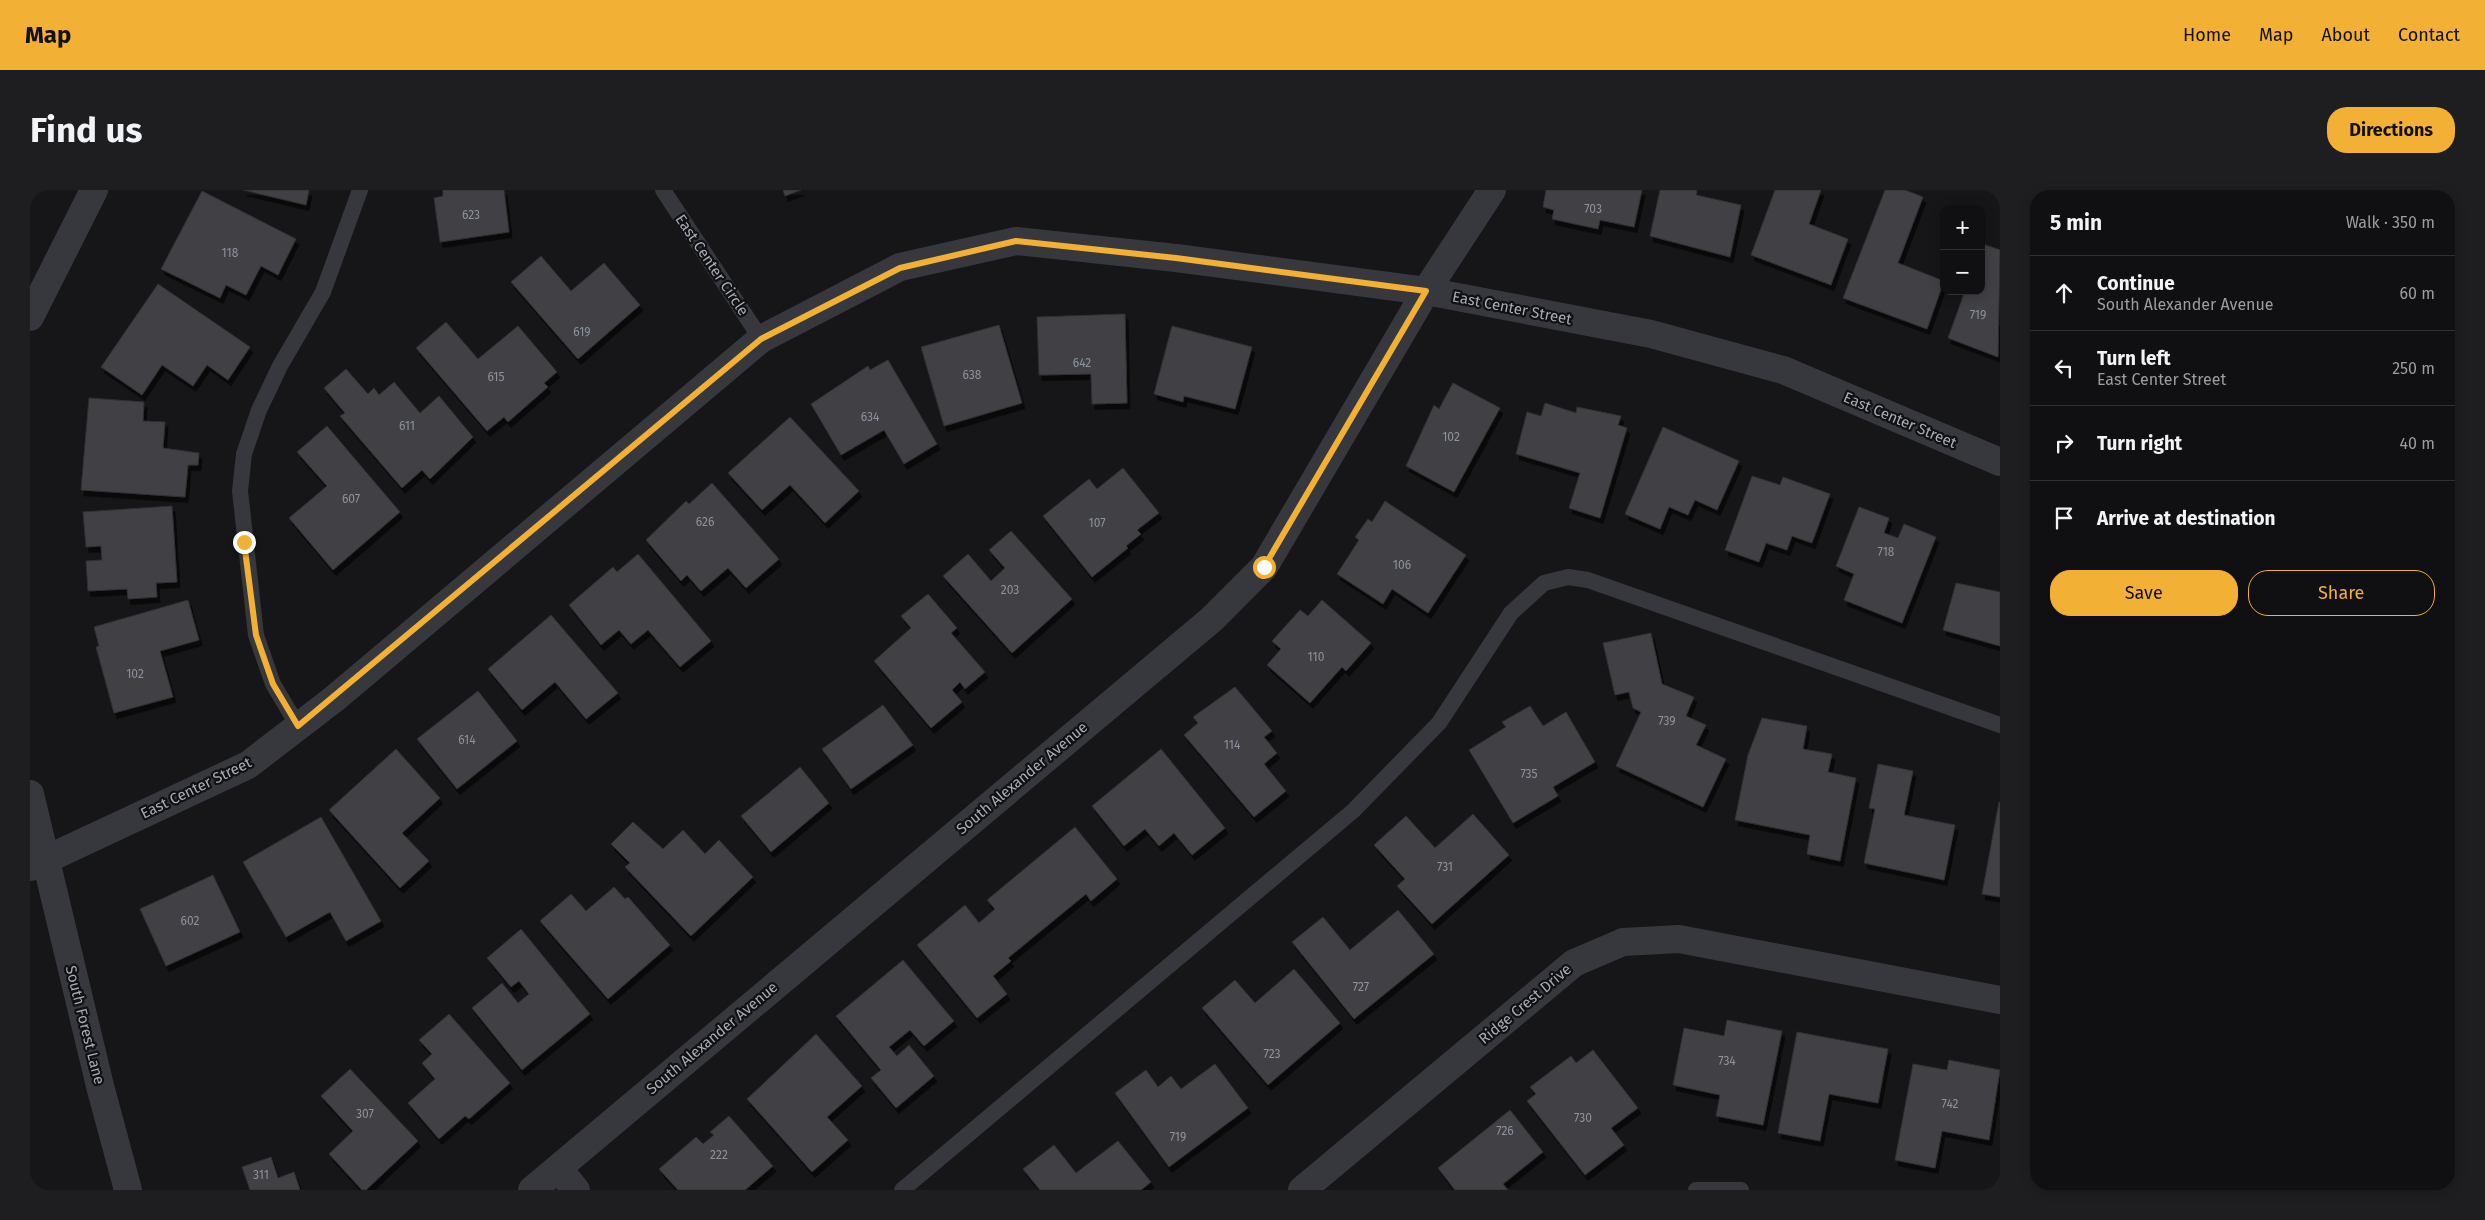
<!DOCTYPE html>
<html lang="en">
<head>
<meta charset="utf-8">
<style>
	body { margin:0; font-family:"Fira Sans",sans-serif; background:#1e1e20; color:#f1f3f6 }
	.controls { position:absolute; right:15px; top:15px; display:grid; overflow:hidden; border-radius:10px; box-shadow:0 2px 12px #0003 }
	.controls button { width:45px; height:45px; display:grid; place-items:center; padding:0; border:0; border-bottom:1px solid #303032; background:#101012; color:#f1f3f6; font:25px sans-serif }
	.stop { position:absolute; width:15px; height:15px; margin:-11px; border:4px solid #f2b134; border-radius:50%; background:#fff }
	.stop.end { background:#f2b134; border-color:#fff; box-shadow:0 1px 5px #0008 }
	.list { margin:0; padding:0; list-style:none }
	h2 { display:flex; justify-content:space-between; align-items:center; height:65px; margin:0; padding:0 20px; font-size:21px }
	h2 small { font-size:16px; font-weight:400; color:#9c9d9f }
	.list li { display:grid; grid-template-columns:32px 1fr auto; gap:15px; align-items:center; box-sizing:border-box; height:75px; padding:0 20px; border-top:1px solid #303032 }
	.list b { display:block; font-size:19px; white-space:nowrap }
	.list p { margin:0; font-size:16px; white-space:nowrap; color:#9c9d9f }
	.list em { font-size:16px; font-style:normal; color:#9c9d9f }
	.actions { display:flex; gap:10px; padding:15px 20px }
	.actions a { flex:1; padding:11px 0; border:1px solid #f2b134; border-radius:20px; text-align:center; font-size:18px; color:#f2b134 }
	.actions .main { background:#f2b134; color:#111 }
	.icon { flex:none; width:28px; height:28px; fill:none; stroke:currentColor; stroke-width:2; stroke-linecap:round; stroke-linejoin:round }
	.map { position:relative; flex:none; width:1970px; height:1000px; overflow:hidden; border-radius:20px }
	header { display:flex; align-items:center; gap:30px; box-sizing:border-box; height:70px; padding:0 25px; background:#f2b134; color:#111 }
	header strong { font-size:24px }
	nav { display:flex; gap:28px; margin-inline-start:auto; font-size:18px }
	.intro { display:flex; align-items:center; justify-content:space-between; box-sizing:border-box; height:120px; padding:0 30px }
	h1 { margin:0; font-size:35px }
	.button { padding:12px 22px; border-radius:20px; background:#f2b134; color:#111; font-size:18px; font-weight:700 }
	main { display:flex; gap:30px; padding:0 30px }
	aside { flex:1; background:#101012; border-radius:20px; box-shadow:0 2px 12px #0003 }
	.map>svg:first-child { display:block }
</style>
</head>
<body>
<header>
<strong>Map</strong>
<nav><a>Home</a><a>Map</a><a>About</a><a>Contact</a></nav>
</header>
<div class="intro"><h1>Find us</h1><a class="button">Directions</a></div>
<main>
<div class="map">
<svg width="1970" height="1000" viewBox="0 0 1970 1000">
	<defs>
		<filter id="shadow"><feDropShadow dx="3" dy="5.5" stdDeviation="0" flood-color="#0009"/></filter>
	</defs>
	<rect width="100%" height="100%" fill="#161618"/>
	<path fill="#404145" stroke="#303034" filter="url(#shadow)" d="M213 0H279L276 15Z
		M413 0H474L479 42 410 52 404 8 413 6Z
		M753 0H771L755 6Z
		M1516 0H1612L1604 37 1570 30 1568 39 1522 29 1524 20 1513 17Z
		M1630 0H1667L1666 5 1711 15 1700 67 1620 46Z
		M1745 0H1791L1779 34 1818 49 1801 95 1721 65Z
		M1855 0H1875L1893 7 1868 73 1914 91 1897 139 1813 108Z
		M172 1 266 49 248 85 231 76 216 105 196 95 190 108 131 79Z
		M1953 54 1970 60 1968 167 1918 148 1935 101H1951Z
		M511 66 541 101 574 73 610 115 548 169 481 92Z
		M128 94 220 157 198 190 177 175 163 196 132 175 112 205 71 177Z
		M1095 124 1097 213 1062 214 1061 184 1009 185 1007 127Z
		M416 132 448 169 488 136 527 182 514 193 518 197 478 232 474 227 457 241 386 158Z
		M969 135 992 213 914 236 891 157Z
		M1142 136 1222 157 1205 219 1154 206 1153 212 1124 204Z
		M858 170 907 254 874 274 854 240 811 265 781 214 838 176 840 180Z
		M316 179 338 204 344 198 349 205 364 192 390 223 409 206 443 247 400 289 392 280 372 298 310 226 315 223 294 198Z
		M1423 193 1470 218 1424 302 1376 276 1404 215 1409 219Z
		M59 208 114 212 113 231 135 232 133 258 169 263 168 275H158L155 307 51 300Z
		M1515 213 1546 223 1547 217 1591 226 1588 235 1597 238 1570 328 1539 318 1550 283 1486 264 1497 222 1511 226Z
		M760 227 829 301 795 333 760 295 732 320 698 283Z
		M297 236 370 322 303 380 259 328 297 296 267 262Z
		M1633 237 1709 271 1687 320 1665 310 1658 325 1639 317 1630 339 1595 324Z
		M1093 278 1129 323 1107 340 1111 344 1096 356 1098 358 1062 387 1013 326 1059 289 1067 299Z
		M1722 286 1750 295 1753 287 1800 304 1782 353 1762 346 1757 360 1736 353 1729 372 1695 360Z
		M682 293 749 369 716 398 698 378 671 401 657 385 651 391 616 350 656 311 659 314Z
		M1355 311 1436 365 1398 423 1362 399 1353 414 1307 384 1329 350 1325 347 1338 329 1342 332Z
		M142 316 147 392 126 393 127 407 98 409 97 399 58 401 56 371 72 370 71 356 56 357 53 322Z
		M1829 317 1859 328 1854 343 1868 348 1874 334 1906 347 1872 433 1814 410 1824 384 1806 376Z
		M981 341 1042 409 982 463 913 386 938 364 961 391 975 378 959 360Z
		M608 364 681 451 650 477 618 440 601 454 589 440 571 455 539 415 583 377 587 382Z
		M1926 393 1970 402V456L1913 440Z
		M898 404 927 438 921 443 955 482 935 499 930 492 922 500 932 512 901 538 844 471 881 438 871 426Z
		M158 410 169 450 130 461 143 507 84 523 66 457 69 456 64 437Z
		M1292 410 1341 453 1316 481 1312 477 1280 513 1237 475 1251 459 1242 451 1270 420 1278 426Z
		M521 425 588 503 556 529 525 492 492 520 458 479Z
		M1621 443 1632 494 1664 507 1656 526 1676 535 1666 555 1696 569 1673 617 1586 576 1611 522 1603 518 1599 502 1585 505 1573 453Z
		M1205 497 1242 541 1234 547 1247 563 1234 574 1256 601 1224 627 1154 545 1168 533 1163 527Z
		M448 501 487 551 427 599 387 549Z
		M853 515 883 555 821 599 792 559Z
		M1500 516 1513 536 1536 522 1565 572 1523 597 1528 606 1483 633 1439 560 1476 537 1472 532Z
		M1732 528 1777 536 1773 559 1802 564 1798 582 1826 588 1810 671 1777 664 1780 645 1705 630 1718 565Z
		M366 559 410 608 372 643 399 671 370 698 299 620Z
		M1131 559 1195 638 1162 665 1144 643 1129 656 1115 639 1094 656 1062 616Z
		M1848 574 1883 581 1874 625 1925 635 1914 690 1834 673 1845 619 1839 618Z
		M770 577 799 613 741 662 711 626Z
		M1969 612H1970V707L1952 704Z
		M1443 624 1479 665 1402 734 1367 696 1375 689 1344 655 1376 626 1405 658Z
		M291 627 351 731 316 751 300 722 256 747 213 672Z
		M603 632 633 659 653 640 675 664 689 650 723 687 661 746 595 677 600 673 581 654Z
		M1045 637 1087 689 1061 711 1056 704 978 768 981 771 963 786 977 804 947 828 887 755 935 715 949 733 965 719 957 710Z
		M183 685 210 742 136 776 110 719Z
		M584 697 595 709 598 707 640 755 578 809 510 731 541 704 556 721Z
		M1368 720 1404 764 1324 829 1262 752 1293 727 1320 760Z
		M491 739 560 824 492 880 442 818 472 793 488 813 499 804 489 791 481 797 457 768Z
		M873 770 924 831 894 856 880 840 859 857 867 866 879 855 904 886 866 918 841 888 851 880 806 826Z
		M1264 779 1310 833 1238 895 1172 818 1205 790 1225 813Z
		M419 824 480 893 439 929 435 926 409 949 378 913 405 889 392 873 402 864 389 850Z
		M1697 830 1752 841 1733 935 1686 926 1690 905 1643 895 1654 838 1694 846Z
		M1767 842 1858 859 1848 913 1799 904 1790 951 1748 943Z
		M786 844 832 896 797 927 818 950 782 982 717 909Z
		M1563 860 1608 918 1581 938 1594 955 1555 985 1497 911 1506 904 1500 897 1541 866 1546 873Z
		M1919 870 1970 880 1959 950 1912 941 1905 978 1865 970 1883 874 1917 880Z
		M1185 874 1218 918 1139 977 1085 903 1116 880 1128 897 1141 886 1151 899Z
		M320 879 388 951 336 1000H332L299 964 323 941 291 906Z
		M1480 920 1513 962 1473 994 1478 1000H1425L1408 978Z
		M699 926 743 976 715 1000H648L629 979 666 947 673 954 684 945 680 942Z
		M1088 951 1121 992 1111 1000H1010L993 979 1024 955 1046 983Z
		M241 967 248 988 264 982 270 1000H220L212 977Z"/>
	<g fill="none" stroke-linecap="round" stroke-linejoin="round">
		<path stroke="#37383d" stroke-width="16" d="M633 0 731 149
			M268 536 243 494 226 445 210 301 214 264 229 220 250 176 293 102 330 0
			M872 1000 1323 621 1409 533 1481 423 1514 393 1538 387 1558 390 1970 535
			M1666 1000H1711"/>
		<path stroke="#37383d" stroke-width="28" d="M0 127 64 0
			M0 604 70 896 98 1000
			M528 978 546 1000
			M502 1000 1182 429 1234 377 1396 101 1462 0
			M1272 1000 1544 773 1593 752 1649 749 1970 810"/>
		<path stroke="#37383d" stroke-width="28" d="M0 677 218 575 304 509 731 149 870 77 986 51 1146 68 1396 101 1621 144 1753 180 1970 272"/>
	</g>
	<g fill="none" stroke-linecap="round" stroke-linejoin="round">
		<path stroke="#f2b134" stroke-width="6" d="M214 352 226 445 243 494 268 536 731 149 870 78 986 51 1146 68 1396 101 1234 377"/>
	</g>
	<g text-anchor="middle" stroke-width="4.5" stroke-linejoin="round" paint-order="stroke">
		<g font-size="12" fill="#8e929b">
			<text x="1563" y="23">703</text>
			<text x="441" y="29">623</text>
			<text x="200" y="67">118</text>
			<text x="1948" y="129">719</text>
			<text x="552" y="146">619</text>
			<text x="1052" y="177">642</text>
			<text x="942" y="189">638</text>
			<text x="466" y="191">615</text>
			<text x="840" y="231">634</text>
			<text x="377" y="240">611</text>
			<text x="1421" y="251">102</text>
			<text x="321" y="313">607</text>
			<text x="675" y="336">626</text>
			<text x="1067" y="337">107</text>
			<text x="1856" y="366">718</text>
			<text x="1372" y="379">106</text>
			<text x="980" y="404">203</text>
			<text x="1286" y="471">110</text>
			<text x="105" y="488">102</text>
			<text x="1637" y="535">739</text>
			<text x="437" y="554">614</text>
			<text x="1202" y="559">114</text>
			<text x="1499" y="588">735</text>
			<text x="1415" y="681">731</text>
			<text x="160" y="735">602</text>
			<text x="1331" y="801">727</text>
			<text x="1242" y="868">723</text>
			<text x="1697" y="875">734</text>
			<text x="1920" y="918">742</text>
			<text x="335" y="928">307</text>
			<text x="1553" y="932">730</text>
			<text x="1475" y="945">726</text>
			<text x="1148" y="951">719</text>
			<text x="689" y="969">222</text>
			<text x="231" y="989">311</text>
		</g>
		<g font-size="15" fill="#a8adb8" stroke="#111113">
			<text transform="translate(682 75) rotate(56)" y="5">East Center Circle</text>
			<text transform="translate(1482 118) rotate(11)" y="5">East Center Street</text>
			<text transform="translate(1870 230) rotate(23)" y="5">East Center Street</text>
			<text transform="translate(992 588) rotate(-40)" y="5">South Alexander Avenue</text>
			<text transform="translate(166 598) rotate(-26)" y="5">East Center Street</text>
			<text transform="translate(1495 814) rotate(-40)" y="5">Ridge Crest Drive</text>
			<text transform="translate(55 835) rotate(76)" y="5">South Forest Lane</text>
			<text transform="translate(682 848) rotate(-40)" y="5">South Alexander Avenue</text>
		</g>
	</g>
</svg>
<div class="controls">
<button>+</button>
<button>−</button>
</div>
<div class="stop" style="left:1234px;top:377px"></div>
<div class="stop end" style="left:214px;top:352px"></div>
</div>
<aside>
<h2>5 min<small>Walk · 350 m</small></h2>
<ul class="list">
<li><svg class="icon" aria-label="ahead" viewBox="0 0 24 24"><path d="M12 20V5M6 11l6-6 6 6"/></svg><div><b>Continue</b><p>South Alexander Avenue</p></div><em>60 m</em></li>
<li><svg class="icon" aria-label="left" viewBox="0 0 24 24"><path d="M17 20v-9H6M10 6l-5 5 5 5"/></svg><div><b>Turn left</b><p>East Center Street</p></div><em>250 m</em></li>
<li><svg class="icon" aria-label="right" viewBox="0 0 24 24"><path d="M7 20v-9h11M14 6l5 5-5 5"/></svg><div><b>Turn right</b></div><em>40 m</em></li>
<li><svg class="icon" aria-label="arrive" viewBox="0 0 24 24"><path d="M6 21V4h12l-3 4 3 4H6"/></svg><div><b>Arrive at destination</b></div></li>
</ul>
<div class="actions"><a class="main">Save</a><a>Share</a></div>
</aside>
</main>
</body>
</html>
